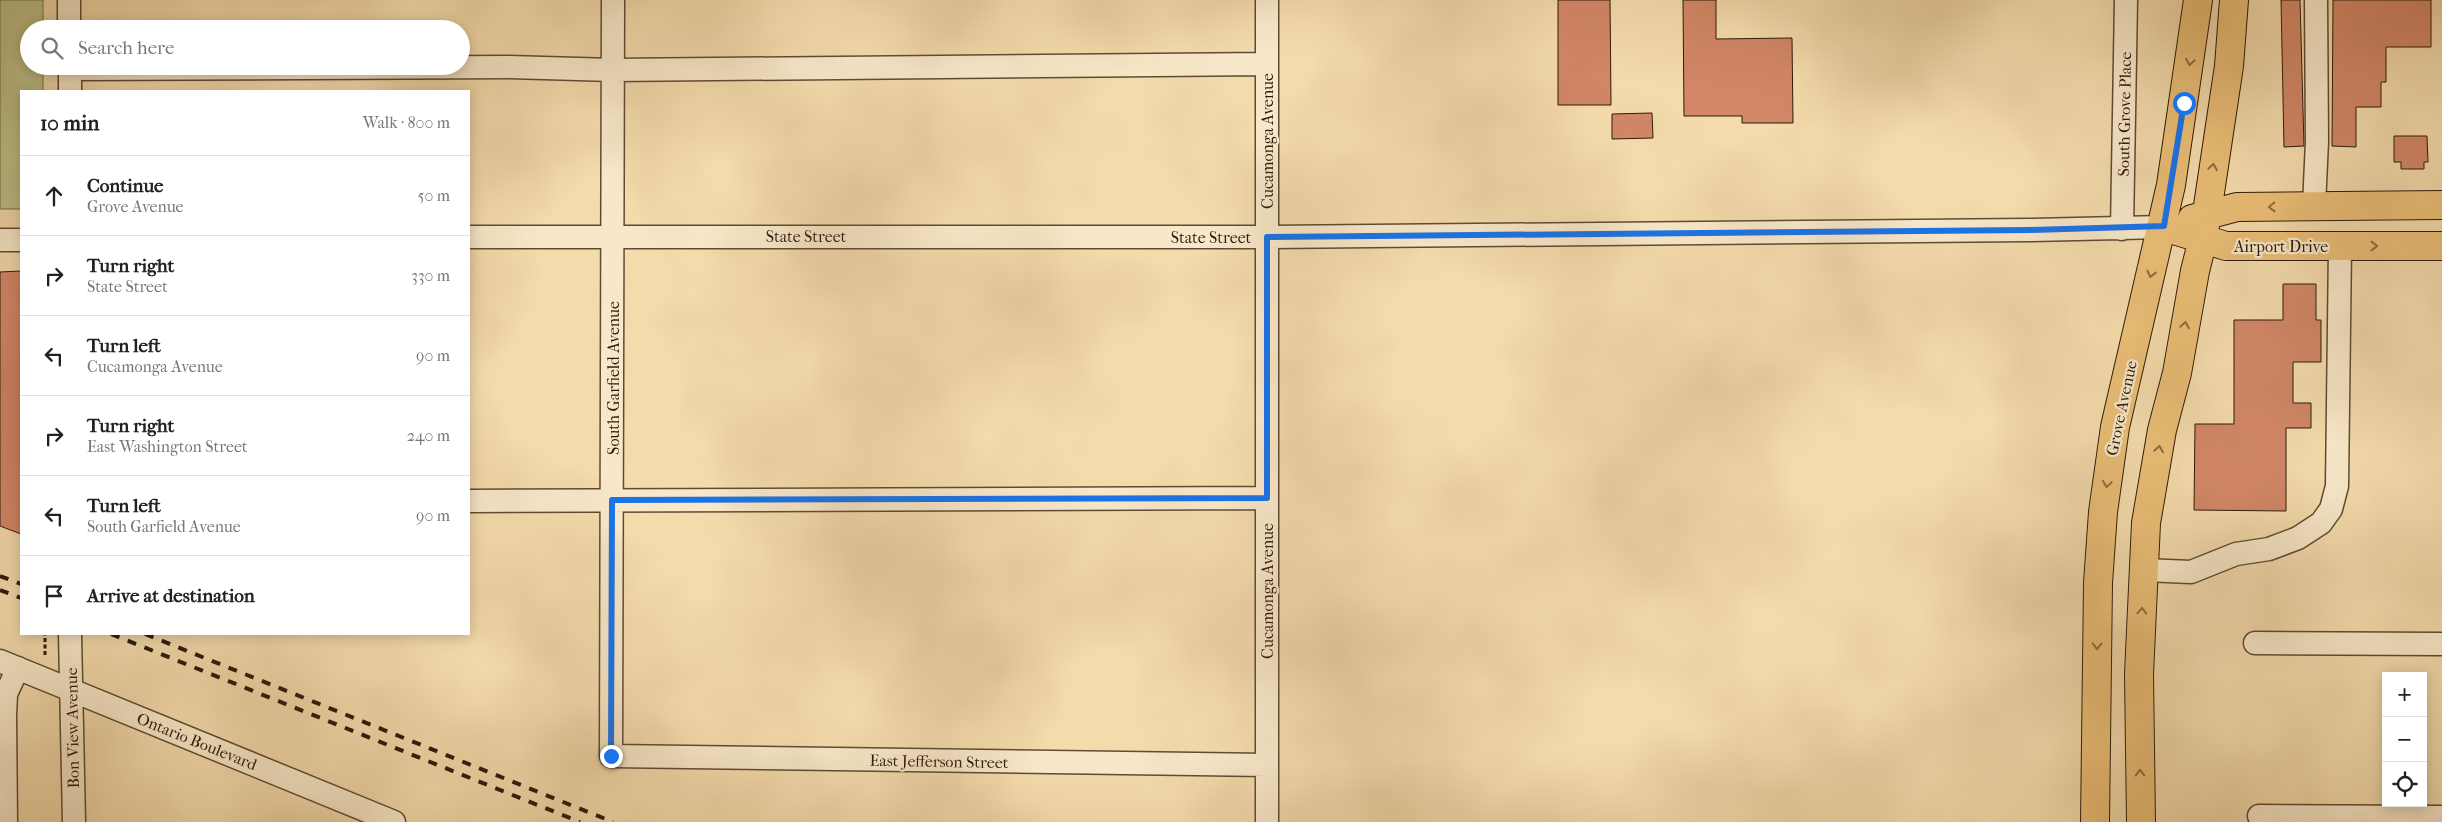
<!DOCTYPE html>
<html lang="en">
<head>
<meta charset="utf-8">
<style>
	body { margin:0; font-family:"IM FELL French Canon",serif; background:#f6f6f6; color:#222 }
	.controls { position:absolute; right:15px; bottom:15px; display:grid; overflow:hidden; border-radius:0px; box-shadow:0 2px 12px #0003 }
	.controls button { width:45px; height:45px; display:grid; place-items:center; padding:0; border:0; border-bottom:1px solid #e0e0e0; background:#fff; color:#222; font:25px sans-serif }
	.stop { position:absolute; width:15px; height:15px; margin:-11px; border:4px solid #1a73e8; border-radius:50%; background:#fff }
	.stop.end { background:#1a73e8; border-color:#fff; box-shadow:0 1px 5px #0008 }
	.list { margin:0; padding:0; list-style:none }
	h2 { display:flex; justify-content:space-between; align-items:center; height:65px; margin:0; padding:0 20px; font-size:21px }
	h2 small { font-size:16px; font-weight:400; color:#767676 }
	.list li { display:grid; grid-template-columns:32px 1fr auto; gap:15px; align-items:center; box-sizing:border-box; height:80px; padding:0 20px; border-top:1px solid #e0e0e0 }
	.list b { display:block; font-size:19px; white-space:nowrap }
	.list p { margin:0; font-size:16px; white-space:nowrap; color:#767676 }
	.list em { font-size:16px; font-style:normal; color:#767676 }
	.icon { flex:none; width:28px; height:28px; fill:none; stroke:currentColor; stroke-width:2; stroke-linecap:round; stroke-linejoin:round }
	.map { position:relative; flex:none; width:2442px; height:822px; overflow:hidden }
	.search { position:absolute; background:#fff; box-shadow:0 2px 12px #0003; left:20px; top:20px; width:450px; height:55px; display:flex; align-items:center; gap:12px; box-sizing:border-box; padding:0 18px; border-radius:28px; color:#767676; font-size:19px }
	.panel { position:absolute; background:#fff; box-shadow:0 2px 12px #0003; left:20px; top:90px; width:450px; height:545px; border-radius:0px }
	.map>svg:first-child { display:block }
</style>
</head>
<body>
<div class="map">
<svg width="2442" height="822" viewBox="0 0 2442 822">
	<rect width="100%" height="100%" fill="#f4dbac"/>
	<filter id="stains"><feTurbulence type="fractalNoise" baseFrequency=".004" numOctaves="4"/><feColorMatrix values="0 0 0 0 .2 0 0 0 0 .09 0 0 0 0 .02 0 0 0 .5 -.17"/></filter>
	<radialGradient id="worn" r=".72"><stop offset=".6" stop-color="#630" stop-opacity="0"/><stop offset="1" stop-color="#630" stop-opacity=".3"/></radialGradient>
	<path fill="#bec088" stroke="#756e4a" d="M0 0H43V29H29V66H43V91H21V209H0Z"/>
	<path fill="#d28767" stroke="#2c1b0b" d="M1558 0H1610L1611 105H1558Z
		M1683 0H1716V39L1792 38 1793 123H1742V116H1684Z
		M2281 0H2300L2304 146 2284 147Z
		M2333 0H2431V47H2386V82H2381V107H2356V147L2332 146Z
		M1652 113 1653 138 1612 139V114Z
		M2394 136H2427L2428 162H2424V169H2401V162H2394Z
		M21 271V534L0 526V272Z
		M2283 284H2316V320H2321V362H2293V403H2311V428H2286V511L2194 510 2195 424H2234V320H2283Z"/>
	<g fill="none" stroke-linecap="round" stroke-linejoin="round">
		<g stroke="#5e4b33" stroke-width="25">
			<path id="minor" d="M69 0V29
				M613 0 611 756 1267 765
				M70 66V91
				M70 69 509 67 613 70 1267 64
				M2314 206 2317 141 2316 0
				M2122 229 2126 0
				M469 237H1267L2029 230 2164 227
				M0 240H21
				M469 501 1267 498
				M2144 570 2191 572 2236 554 2269 549 2298 538 2321 523 2331 509 2337 486 2340 246
				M70 634 74 822
				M2255 643 2442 644
				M0 661 394 822
				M2259 816 2442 817
				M6 822 5 716 6 694 18 668
				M1267 822V0"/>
		</g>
		<g stroke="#2c1b0b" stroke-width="30">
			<path id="major" d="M2192 219 2237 207 2442 205
				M2164 227 2226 246H2442
				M2095 822 2098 583 2103 512 2115 427 2171 185 2198 0
				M2141 822 2139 674 2146 523 2162 430 2177 373 2195 271 2203 239 2229 66 2234 0"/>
		</g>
		<path stroke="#2c1b0b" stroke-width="3" stroke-dasharray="4 2.5" stroke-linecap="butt" d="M45 655V634"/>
		<use href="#minor" stroke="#f8e8c9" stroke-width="22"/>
		<use href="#major" stroke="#eabe76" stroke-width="28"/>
		<path stroke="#2c1b0b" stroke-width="4" stroke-dasharray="9 9" stroke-linecap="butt" d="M0 576 21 584
			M0 590 21 598
			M111 634 580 822
			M145 634 613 822"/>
	</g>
	<defs><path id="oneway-chevron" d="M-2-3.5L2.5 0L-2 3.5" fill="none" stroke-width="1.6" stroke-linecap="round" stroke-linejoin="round" transform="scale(1.25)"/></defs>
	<g stroke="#8b6c40">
		<use href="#oneway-chevron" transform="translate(2190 62) rotate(99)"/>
		<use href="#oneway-chevron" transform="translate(2213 167) rotate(-81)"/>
		<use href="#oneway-chevron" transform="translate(2272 207) rotate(179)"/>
		<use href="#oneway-chevron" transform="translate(2374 246)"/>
		<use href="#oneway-chevron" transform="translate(2151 274) rotate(104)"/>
		<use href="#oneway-chevron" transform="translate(2185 325) rotate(-80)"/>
		<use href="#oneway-chevron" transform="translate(2159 449) rotate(-81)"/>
		<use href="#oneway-chevron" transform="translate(2107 484) rotate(98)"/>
		<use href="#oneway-chevron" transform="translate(2142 611) rotate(-87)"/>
		<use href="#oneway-chevron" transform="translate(2097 646) rotate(91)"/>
		<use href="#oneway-chevron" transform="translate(2140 773) rotate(-90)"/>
	</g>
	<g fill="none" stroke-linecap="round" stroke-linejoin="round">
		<path stroke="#1a73e8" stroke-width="6" d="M611 756 612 500 1267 498V237L2029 230 2164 226 2184 103"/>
	</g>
	<g text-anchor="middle" stroke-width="4.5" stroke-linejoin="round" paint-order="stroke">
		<g font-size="16" fill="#2c1b0b" stroke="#f8e8c9">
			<text transform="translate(2124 114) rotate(-89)" y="6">South Grove Place</text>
			<text transform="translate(1267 141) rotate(-90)" y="6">Cucamonga Avenue</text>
			<text x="806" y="242">State Street</text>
			<text x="1211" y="243">State Street</text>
			<text x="2281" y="252">Airport Drive</text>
			<text transform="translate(613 378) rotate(-90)" y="6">South Garfield Avenue</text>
			<text transform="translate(2121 408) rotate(-78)" y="6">Grove Avenue</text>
			<text transform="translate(1267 591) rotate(-90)" y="6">Cucamonga Avenue</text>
			<text transform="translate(72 728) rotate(-91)" y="6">Bon View Avenue</text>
			<text transform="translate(197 741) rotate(22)" y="6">Ontario Boulevard</text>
			<text transform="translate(939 761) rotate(1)" y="6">East Jefferson Street</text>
		</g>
	</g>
	<rect width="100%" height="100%" filter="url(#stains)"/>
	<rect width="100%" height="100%" fill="url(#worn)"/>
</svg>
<div class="controls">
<button>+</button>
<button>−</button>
<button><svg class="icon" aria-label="locate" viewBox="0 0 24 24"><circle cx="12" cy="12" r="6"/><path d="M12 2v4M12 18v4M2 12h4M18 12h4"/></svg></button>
</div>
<div class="stop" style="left:2184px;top:103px"></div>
<div class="stop end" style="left:611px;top:756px"></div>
<div class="search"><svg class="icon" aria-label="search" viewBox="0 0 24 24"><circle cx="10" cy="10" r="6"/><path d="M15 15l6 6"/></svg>Search here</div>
<section class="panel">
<h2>10 min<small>Walk · 800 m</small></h2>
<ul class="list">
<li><svg class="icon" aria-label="ahead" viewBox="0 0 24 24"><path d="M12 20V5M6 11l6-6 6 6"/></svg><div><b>Continue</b><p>Grove Avenue</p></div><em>50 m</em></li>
<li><svg class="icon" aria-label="right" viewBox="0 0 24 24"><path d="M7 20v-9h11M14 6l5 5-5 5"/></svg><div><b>Turn right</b><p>State Street</p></div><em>330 m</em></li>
<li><svg class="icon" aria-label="left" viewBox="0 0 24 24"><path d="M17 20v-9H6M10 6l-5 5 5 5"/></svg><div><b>Turn left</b><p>Cucamonga Avenue</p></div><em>90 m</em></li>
<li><svg class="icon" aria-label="right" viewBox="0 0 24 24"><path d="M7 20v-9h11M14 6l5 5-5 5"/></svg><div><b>Turn right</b><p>East Washington Street</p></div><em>240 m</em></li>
<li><svg class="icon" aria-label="left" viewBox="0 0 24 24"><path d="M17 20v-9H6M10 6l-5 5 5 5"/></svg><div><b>Turn left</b><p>South Garfield Avenue</p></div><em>90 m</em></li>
<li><svg class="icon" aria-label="arrive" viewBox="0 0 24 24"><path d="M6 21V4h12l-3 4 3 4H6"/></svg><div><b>Arrive at destination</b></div></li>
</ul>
</section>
</div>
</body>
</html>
